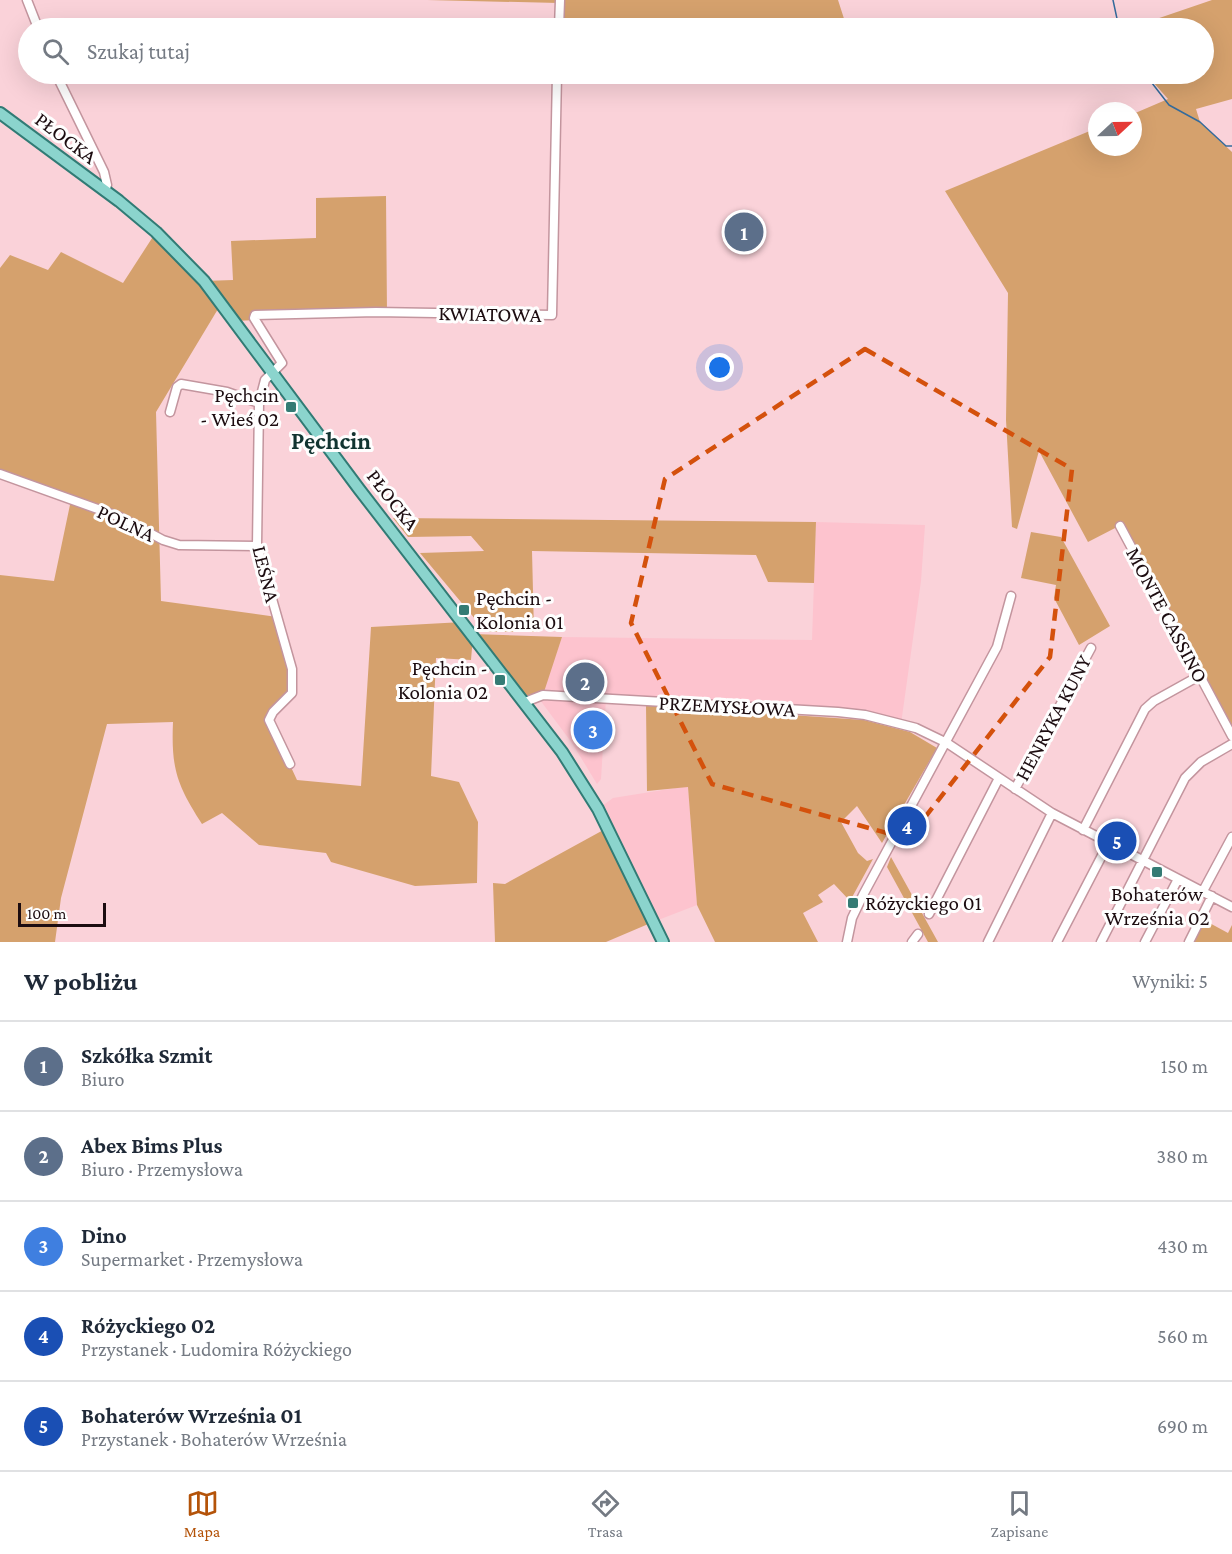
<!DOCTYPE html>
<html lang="pl">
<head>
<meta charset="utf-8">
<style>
	body { margin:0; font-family:"Crimson Pro",serif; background:#f6f6f7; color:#1f2937 }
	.compass { position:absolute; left:1088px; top:102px; width:54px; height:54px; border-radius:50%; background:#fff; box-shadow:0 6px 24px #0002; rotate:68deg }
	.scale { position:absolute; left:18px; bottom:15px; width:88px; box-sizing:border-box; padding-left:6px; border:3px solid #1c0c10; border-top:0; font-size:16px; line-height:21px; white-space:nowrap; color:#1c0c10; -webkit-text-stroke:4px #fefefe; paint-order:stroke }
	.you { position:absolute; left:720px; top:368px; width:21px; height:21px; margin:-15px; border:4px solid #fff; border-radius:50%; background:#1a73e8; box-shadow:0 0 0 9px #1a73e833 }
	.badge { display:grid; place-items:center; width:39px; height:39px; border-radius:50%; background:#b45309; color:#fff; font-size:20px; font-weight:700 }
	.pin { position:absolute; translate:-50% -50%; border:3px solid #fff; box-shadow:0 2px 6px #0006 }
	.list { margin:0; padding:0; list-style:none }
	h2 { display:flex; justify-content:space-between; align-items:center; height:78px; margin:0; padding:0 24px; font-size:26px }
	h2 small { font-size:20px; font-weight:400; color:#747a83 }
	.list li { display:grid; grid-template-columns:39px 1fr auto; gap:18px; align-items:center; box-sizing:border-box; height:90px; padding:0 24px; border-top:2px solid #e0e1e3 }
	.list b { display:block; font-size:22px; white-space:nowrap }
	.list p { margin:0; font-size:20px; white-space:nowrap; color:#747a83 }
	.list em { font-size:20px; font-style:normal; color:#747a83 }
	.icon { flex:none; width:33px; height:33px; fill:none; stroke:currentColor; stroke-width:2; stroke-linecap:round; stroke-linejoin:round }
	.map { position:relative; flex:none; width:1232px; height:942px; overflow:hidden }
	.search { position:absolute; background:#fff; box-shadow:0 6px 24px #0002; left:18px; right:18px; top:18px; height:66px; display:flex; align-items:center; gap:15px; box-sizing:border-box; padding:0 21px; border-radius:33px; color:#747a83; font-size:22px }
	.sheet { height:528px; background:#fff }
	nav { display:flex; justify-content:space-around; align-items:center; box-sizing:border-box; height:84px; border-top:2px solid #e0e1e3; background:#fff; font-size:16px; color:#747a83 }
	nav a { display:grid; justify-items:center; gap:3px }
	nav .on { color:#b45309 }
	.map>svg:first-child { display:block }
</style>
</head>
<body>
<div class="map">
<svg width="1232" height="942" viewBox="0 0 1232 942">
	<rect width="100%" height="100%" fill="#fad2d9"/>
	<path fill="#fdc3ce" d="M816 522 925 525 921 581 901 724 865 716 606 699 601 779 597 784 572 743 540 700 562 637 812 640Z
		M688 786 697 905 653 922 598 809 613 798Z"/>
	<path fill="#d5a16d" d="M427 0H838L847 28H559V3Z
		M1212 0H1232V99L1196 109 1200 122 1232 152V736L1119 526 1088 542 1039 451 1017 529 1012 527 1006 420 1008 293 945 191 1097 128V147H1133V114L1168 99 1146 74H1204V28H1130Z
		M386 196 387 313 235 321 221 304 156 412 161 601 277 617 294 682 269 720 297 780 361 786 371 627 463 622 473 634 562 637 543 695 525 702 473 636 471 660 436 658 431 776 459 782 478 822 477 883 415 886 331 862 326 853 259 845 222 813 202 824C177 785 171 769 173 722L107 724 61 898 55 942H0V575L54 581 71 500 0 474V268L10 255 48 270 61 252 123 283 156 232 204 281 233 280 231 241 316 238V198Z
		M393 518 816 522 814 583 768 582 756 555 532 551 534 632H486L420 553 484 551 471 536 408 537Z
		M1031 532 1061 537 1110 626 1079 645 1054 598 1056 585 1021 578Z
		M646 705 864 720 910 732 937 748 882 843 857 806 841 822 858 853 867 861 873 859 850 901 834 884 818 895 823 902 803 913 818 942H715L697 905 688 787 647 791Z
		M607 828 653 922 606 942H495L493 883 505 884Z
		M891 857 938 942H928L887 867Z
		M1204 920 1228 933 1232 925V942H1193Z"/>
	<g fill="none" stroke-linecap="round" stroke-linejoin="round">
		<path stroke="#346b9c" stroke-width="1.5" d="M1113 0 1119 28
			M1145 74 1169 105 1200 122 1226 146H1232"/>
		<g stroke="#c3959e" stroke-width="11">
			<path id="minor" d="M27 0 38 28
				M559 28 560 0
				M56 74 104 172 107 185 105 191
				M170 412 177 387 181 384 227 392 259 403
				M0 474 120 517 163 540 179 545 257 546
				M1120 526 1232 736
				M525 702 543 695 838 712 865 715 916 728 947 743 1052 813 1232 907
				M290 764 269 720 273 712 292 693V669L257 546 259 403 265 380 282 363 254 318 255 315 376 312 552 315 557 74
				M1015 789 1091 648
				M1083 830 1145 709 1154 701 1199 676
				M1203 891 1232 837
				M929 914 999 778
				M847 942 852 918 863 895 997 647 1011 596
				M912 942 918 934
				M988 942 1052 813
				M1057 942 1109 842
				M1101 942 1185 778 1201 762 1232 744
				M1145 942 1178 879
				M1189 942 1212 896"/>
		</g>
		<g stroke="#317b75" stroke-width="14">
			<path id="major" d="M0 113 119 201 156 232 204 281 359 489 562 752 598 809 663 942"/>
		</g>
		<use href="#minor" stroke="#fff" stroke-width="8"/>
		<use href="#major" stroke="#8bd4cd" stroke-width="10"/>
	</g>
	<path fill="none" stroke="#d4510c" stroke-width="4.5" stroke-dasharray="12 8" stroke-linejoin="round" d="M865 349 1072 469 1050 657 908 839 712 784 631 623 665 479Z"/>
	<g fill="#347b74" stroke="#fefefe" stroke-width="2">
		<rect x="285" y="401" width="12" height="12" rx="3"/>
		<rect x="458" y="604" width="12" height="12" rx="3"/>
		<rect x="494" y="674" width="12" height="12" rx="3"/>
		<rect x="1151" y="866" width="12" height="12" rx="3"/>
		<rect x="847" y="897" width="12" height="12" rx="3"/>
	</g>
	<g text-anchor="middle" stroke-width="6" stroke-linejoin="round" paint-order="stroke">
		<g font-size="21" fill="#1c0c10" stroke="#fefefe">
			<text transform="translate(66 138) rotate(37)" y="7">PŁOCKA</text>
			<text transform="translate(490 314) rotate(1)" y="7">KWIATOWA</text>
			<text transform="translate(393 500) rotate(52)" y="7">PŁOCKA</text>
			<text transform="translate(126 523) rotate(25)" y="7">POLNA</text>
			<text transform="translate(266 574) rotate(76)" y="7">LEŚNA</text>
			<text transform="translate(1167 615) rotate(62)" y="7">MONTE CASSINO</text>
			<text transform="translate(727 706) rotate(3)" y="7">PRZEMYSŁOWA</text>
			<text transform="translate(1053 718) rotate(-62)" y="7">HENRYKA KUNY</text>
		</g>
		<g font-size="21" fill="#1c0c10" stroke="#fefefe" text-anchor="end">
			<text x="279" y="402">Pęchcin<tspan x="279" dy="24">- Wieś 02</tspan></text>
			<text x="476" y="605" text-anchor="start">Pęchcin -<tspan x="476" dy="24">Kolonia 01</tspan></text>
			<text x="488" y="675">Pęchcin -<tspan x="488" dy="24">Kolonia 02</tspan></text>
			<text x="1157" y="901" text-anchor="middle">Bohaterów<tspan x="1157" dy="24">Września 02</tspan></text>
			<text x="865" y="910" text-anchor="start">Różyckiego 01</text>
		</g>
		<g font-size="24" font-weight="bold" fill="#123431" stroke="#fefefe">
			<text x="331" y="449">Pęchcin</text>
		</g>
	</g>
</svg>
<svg class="compass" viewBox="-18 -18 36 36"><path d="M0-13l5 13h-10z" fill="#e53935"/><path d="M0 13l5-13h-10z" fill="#747a83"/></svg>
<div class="scale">100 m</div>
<div class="you"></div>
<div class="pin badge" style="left:744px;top:232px;background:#5c6f8a">1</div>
<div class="pin badge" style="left:585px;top:682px;background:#5c6f8a">2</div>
<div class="pin badge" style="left:593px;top:730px;background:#3f7fe0">3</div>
<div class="pin badge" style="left:907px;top:826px;background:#1a4fb4">4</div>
<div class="pin badge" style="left:1117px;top:841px;background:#1a4fb4">5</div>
<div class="search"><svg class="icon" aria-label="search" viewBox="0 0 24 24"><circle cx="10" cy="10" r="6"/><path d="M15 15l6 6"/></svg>Szukaj tutaj</div>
</div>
<section class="sheet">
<h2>W pobliżu<small>Wyniki: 5</small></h2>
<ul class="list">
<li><span class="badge" style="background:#5c6f8a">1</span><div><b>Szkółka Szmit</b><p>Biuro</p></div><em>150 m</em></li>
<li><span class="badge" style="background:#5c6f8a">2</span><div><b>Abex Bims Plus</b><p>Biuro · Przemysłowa</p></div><em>380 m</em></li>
<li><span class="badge" style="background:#3f7fe0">3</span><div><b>Dino</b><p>Supermarket · Przemysłowa</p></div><em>430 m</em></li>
<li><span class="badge" style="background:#1a4fb4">4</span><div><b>Różyckiego 02</b><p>Przystanek · Ludomira Różyckiego</p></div><em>560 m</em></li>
<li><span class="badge" style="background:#1a4fb4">5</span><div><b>Bohaterów Września 01</b><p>Przystanek · Bohaterów Września</p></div><em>690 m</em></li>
</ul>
</section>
<nav>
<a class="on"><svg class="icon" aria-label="map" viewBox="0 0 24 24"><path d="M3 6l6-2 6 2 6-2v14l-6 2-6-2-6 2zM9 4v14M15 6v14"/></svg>Mapa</a>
<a><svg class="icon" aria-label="directions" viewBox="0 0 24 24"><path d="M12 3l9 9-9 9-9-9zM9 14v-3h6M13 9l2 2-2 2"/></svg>Trasa</a>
<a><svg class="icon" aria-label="saved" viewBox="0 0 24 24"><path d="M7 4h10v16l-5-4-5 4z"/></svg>Zapisane</a>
</nav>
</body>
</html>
